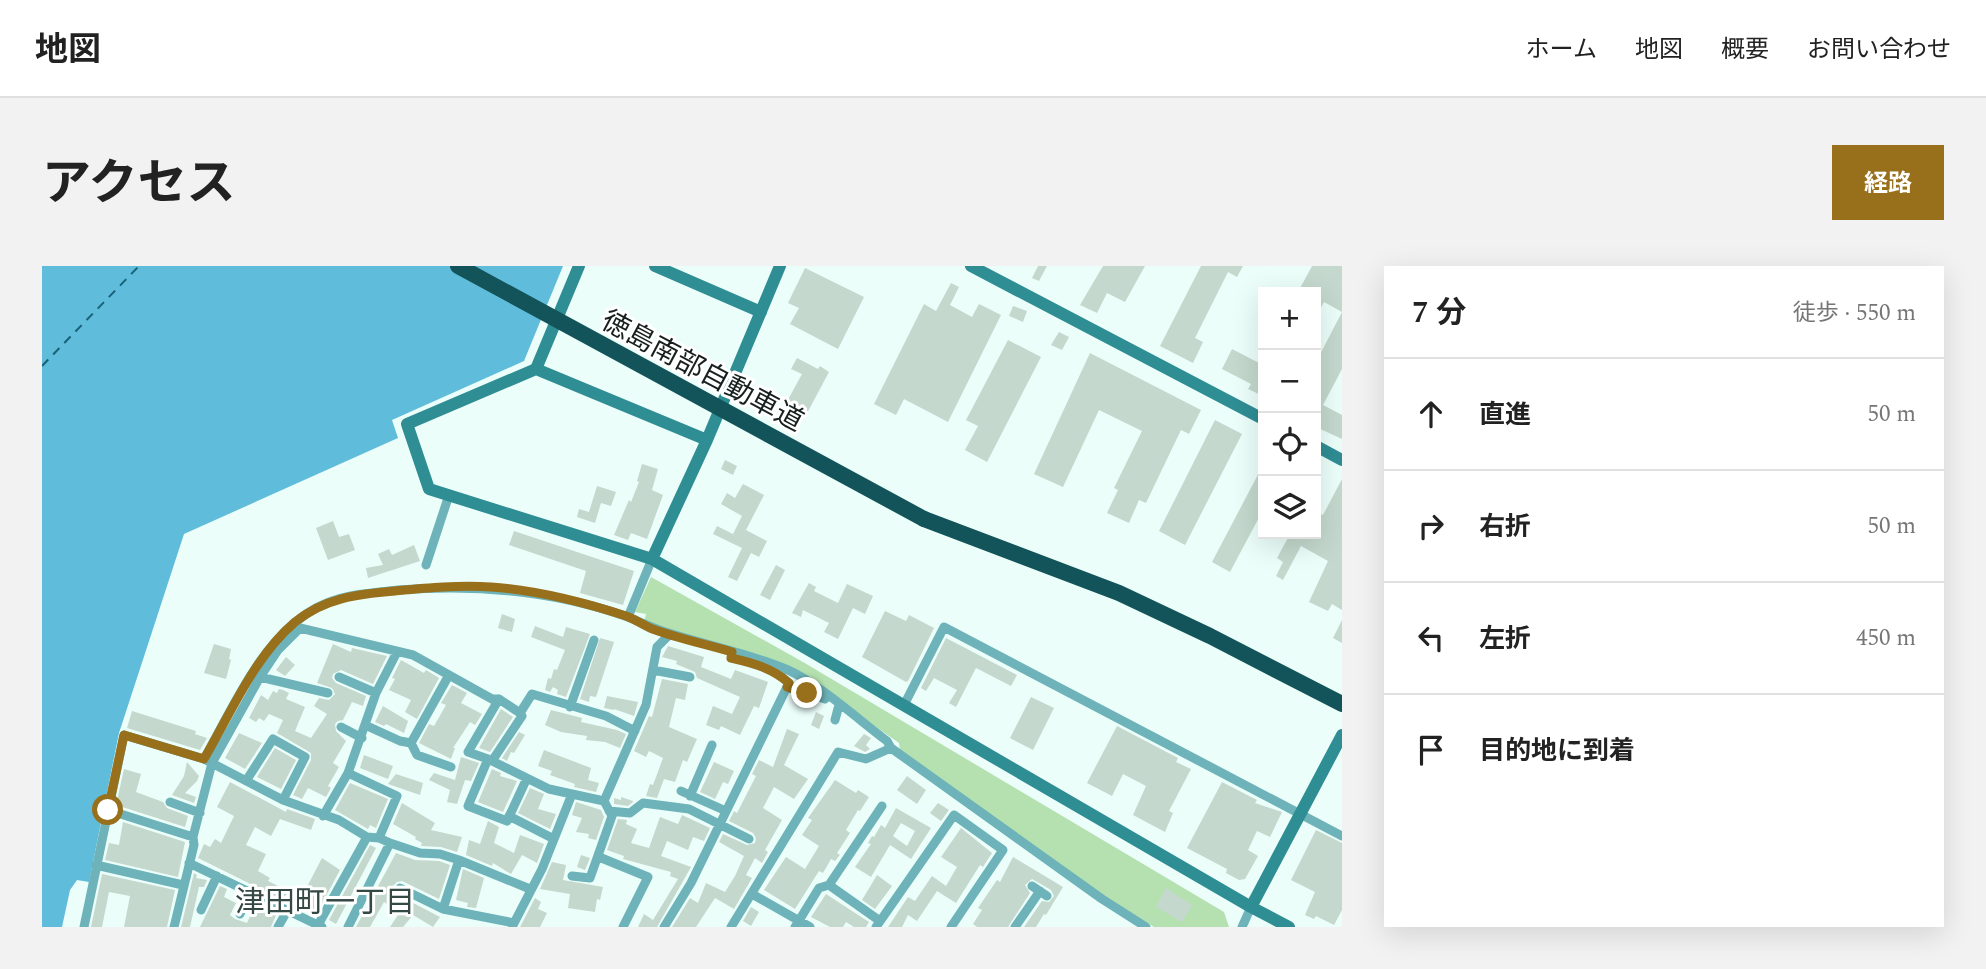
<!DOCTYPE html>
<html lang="ja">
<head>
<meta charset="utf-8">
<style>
	body { margin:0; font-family:Spectral,"Noto Sans JP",serif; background:#f2f2f2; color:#222 }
	.controls { position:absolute; right:21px; top:21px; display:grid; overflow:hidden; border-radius:0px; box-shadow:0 7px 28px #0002 }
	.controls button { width:63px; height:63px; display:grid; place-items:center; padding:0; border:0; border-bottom:2px solid #e0e0e0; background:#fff; color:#222; font:35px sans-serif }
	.stop { position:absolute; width:21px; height:21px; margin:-16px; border:5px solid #98701c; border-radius:50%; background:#fff }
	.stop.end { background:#98701c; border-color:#fff; box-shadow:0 2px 7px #0008 }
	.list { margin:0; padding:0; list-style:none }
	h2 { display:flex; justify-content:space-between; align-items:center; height:91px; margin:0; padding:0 28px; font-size:30px }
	h2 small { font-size:23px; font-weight:400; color:#767676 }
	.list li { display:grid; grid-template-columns:46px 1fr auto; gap:21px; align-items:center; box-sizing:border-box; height:112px; padding:0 28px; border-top:2px solid #e0e0e0 }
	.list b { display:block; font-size:26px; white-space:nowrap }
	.list em { font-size:23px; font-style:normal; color:#767676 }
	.icon { flex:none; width:38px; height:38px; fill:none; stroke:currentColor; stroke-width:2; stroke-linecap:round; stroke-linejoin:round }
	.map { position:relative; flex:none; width:1300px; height:661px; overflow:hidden; border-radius:0px }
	header { display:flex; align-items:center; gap:42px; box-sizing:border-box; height:98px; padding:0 35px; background:#fff; border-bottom:2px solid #e0e0e0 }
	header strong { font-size:33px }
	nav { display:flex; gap:38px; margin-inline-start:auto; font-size:24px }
	.intro { display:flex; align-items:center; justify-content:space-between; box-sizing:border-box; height:168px; padding:0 42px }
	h1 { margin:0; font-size:49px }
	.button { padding:18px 32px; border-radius:0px; background:#98701c; color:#fff; font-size:24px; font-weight:700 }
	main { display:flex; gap:42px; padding:0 42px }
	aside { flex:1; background:#fff; border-radius:0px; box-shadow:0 7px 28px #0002 }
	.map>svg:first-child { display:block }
</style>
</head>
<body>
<header>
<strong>地図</strong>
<nav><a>ホーム</a><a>地図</a><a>概要</a><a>お問い合わせ</a></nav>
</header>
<div class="intro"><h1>アクセス</h1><a class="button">経路</a></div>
<main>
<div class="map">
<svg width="1300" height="661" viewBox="0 0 1300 661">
	<rect width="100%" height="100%" fill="#ebfefa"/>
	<path fill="#b5e1b0" d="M609 311 761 396 1182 646 1187 661H1112L1063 631 858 484 857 477 751 403 602 356 604 348 593 346Z"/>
	<path fill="#60bcdb" d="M0 0H521L482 95 350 154 356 172 142 268 77 467 47 616 35 614 28 624 20 661H0Z"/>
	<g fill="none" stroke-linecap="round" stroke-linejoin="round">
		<path stroke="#186177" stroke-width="2" stroke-dasharray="9 7" stroke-linecap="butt" d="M0 100 97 0"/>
	</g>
	<path fill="#c4d8cd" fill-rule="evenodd" d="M996 0H1005L997 15 990 12Z
		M1061 0H1103L1083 36 1065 27 1055 47 1038 39Z
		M1159 0H1201L1195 11 1186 6 1153 72 1161 76 1151 97 1118 80Z
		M1270 0H1300V46L1282 36 1274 51V26H1256Z
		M763 2 822 31 796 83 748 58 757 42 746 37Z
		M909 17 917 21 908 39 930 51 937 38 959 49 906 156 862 133 854 149 832 138 882 38 894 45Z
		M971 40 985 45 981 56 967 50Z
		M1300 46V103L1281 139 1300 149V173L1274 161V96Z
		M1017 66 1027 71 1020 84 1009 79Z
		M966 74 999 91 945 196 923 184 936 160 924 154Z
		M1190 83 1221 99V130L1206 123 1209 118 1180 103Z
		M1048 87 1159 144 1147 168 1139 164 1104 237 1097 234 1087 257 1065 247 1076 224 1072 222 1100 165 1057 144 1021 221 992 208Z
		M755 92 776 103 778 100 787 106 763 151 742 141 760 108 749 103Z
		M1173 154 1200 168 1143 279 1117 265Z
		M683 194 695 200 691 209 679 203Z
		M600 198 616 203 610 224 621 229 605 273 589 267 586 274 572 269 587 234 589 236 597 216 595 215Z
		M1221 199V244L1188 306 1170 296Z
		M1300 213V344L1290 338 1286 345 1267 336 1286 295 1259 280 1241 314 1234 310 1241 296 1235 292 1248 268H1274V246L1281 249Z
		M701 218 722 229 704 264 725 275 717 291 709 287 695 315 686 311 700 282 671 268 675 260 691 268 700 250 679 238 685 227 693 232Z
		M555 220 574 226 569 240 559 237 553 257 535 251 537 243 547 246Z
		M291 255 297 271 307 268 313 284 286 294 274 262Z
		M472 265 592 305 581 339 538 327 544 305 467 279Z
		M372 279 378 295 326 312 324 302 341 299 336 288 347 283 350 289Z
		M734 299 743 304 728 334 718 329Z
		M767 317 774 321 772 325 796 337 805 318 831 330 823 348 811 342 796 373 782 366 787 357 761 344 759 351 750 347Z
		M843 345 864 355 867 349 892 362 866 415 864 416 820 391Z
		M460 348 473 353 470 366 456 362Z
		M1300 354V377L1291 372Z
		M493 360 521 371 524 361 548 368 524 431 515 428 516 424 511 421 508 426 503 424 506 412 509 413 512 403 515 404 523 384 489 371Z
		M558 372 572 376 554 431 548 430 547 436 538 433Z
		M904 372 975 409 969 420 934 402 914 441 907 437 915 424 892 412 884 425 879 422Z
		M172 378 189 383 187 393 189 394 184 413 162 407Z
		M291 378 309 386 310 382 345 390 331 418 299 404 291 408 290 412 294 417 324 430 321 440 310 436 301 454 296 455 293 458 294 465 304 475 291 497 297 501 286 520 289 522 284 531 266 522 260 533 251 529 269 494V487L235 467 241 454 227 448 222 455 217 452 214 456 207 452 219 429 226 434 231 425 235 427 237 423 241 424 247 427 244 433 263 441 253 465 269 472 285 448 272 440 277 432 287 434 293 428 290 422 275 417Z
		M626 380 662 391 659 401 689 413 693 404 726 416 717 442 712 440 698 469 679 460 677 464 664 459 671 440 690 448 698 431 655 412 653 406 634 398 635 395 620 391Z
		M244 391 253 399 243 410 234 404Z
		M359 394 382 407 384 404 397 412 375 453 363 446 369 434 347 424 353 413 350 412Z
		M620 413 646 418 643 434 634 432 627 461 655 473 645 496 641 494 633 516 622 513 615 532 604 530 608 518 611 519 621 492 607 485 604 491 592 485 607 450 610 451Z
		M410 419 425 427 419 437 440 448 433 459 428 456 411 482H413L409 493 377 477 387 458 392 460 404 439 399 437Z
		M565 430 596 436 592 450 572 443V444L562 442Z
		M989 431 1012 442 991 484 968 472Z
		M341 440 366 455 362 467 344 458 342 460 333 456Z
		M459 443 471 451 448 486 440 483 437 482Z
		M509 444 540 452 539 456 575 464 584 468 578 482 563 476 544 474 545 470 519 466 503 459Z
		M90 445 154 465 153 468 165 472 158 484 85 462Z
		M774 446 782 450 777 463 769 459Z
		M1075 460 1136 492 1134 496 1149 503 1127 545 1131 547 1123 566 1091 549 1104 520 1081 508 1070 530 1045 517Z
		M745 463 757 468 742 499 766 513 752 533 732 521 721 542 740 554 723 584 726 586 720 597 713 592 704 609 710 612 692 643 673 632 654 661H630L648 632 656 637 664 617 683 626 693 610 702 590 677 576 681 568 705 579 713 577 714 572 711 567 687 555 692 545 695 547 714 510 710 508 717 494 731 501Z
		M477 466 483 469 472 487 469 486 465 495 460 492Z
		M197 467 220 477 203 503 183 492Z
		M822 468 829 472 824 479 828 483 823 486 812 480Z
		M233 482 254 494 239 523 215 511Z
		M502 484 549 502 546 514 557 517 554 526 532 521 533 518 508 509 510 505 496 500Z
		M322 489 351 500 346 513 318 502Z
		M419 491 437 497 429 515 423 514 415 538 405 536 408 524 387 514 392 507 413 514Z
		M145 496 157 510 155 515 143 527 154 531 152 537 130 529 142 510Z
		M672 496 692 505 686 518 681 516 673 533 658 526Z
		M82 503 99 508 94 526 121 536 125 542 146 550 143 561 74 539Z
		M450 503 459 507 458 510 475 515 461 546 436 536Z
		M354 508 381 517 378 529 346 518Z
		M865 510 884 524 875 538 855 524Z
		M793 514 814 527 816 524 827 531 818 545 816 544 804 564 808 567 795 587 798 589 793 595 789 593 781 607 777 605 753 643 722 624 744 591 763 603 777 580 760 569 770 554 766 552Z
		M188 516 244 546 245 543 273 553 269 564 238 553 229 570 213 561 204 579 224 588 216 605 228 612 226 615 246 625 241 634 156 592 162 578 168 581 173 573 179 577 192 550 175 541Z
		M1180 516 1215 534 1213 537 1240 546 1228 571 1215 565 1206 584 1216 590 1203 613 1197 614 1184 607 1185 603 1145 582Z
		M308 517 346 533 334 562 328 559 326 563 293 544Z
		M488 522 502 528 496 543 514 548 508 563 476 547Z
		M579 531 591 535V536L586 540 572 538V532L579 534Z
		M534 536 559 544 562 551 554 574 546 572 547 568 534 566 540 552 530 549Z
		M360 537 393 557 389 564 420 571 415 586 399 581 379 580 380 577 373 573 374 571 351 558Z
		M896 537 907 544 899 555 888 547Z
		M854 542 889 562 869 593 848 579 829 611 813 601 829 578 826 577 830 570 832 571 839 559 843 562ZM859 557 873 565 865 580 851 570Z
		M640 549 668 562 662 575 651 571 646 584 625 575 619 590 649 601 615 661H596L602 648 611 654 636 613 628 610 629 606 581 593 582 590 565 584 576 553 585 554 584 558 595 563 589 577 607 582 618 551 636 558Z
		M446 555 457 561 452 577 472 587 478 569 502 578 495 597 480 589 469 608 451 597 450 600 424 589 427 574 438 578Z
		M81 556 143 576 136 611 63 594 67 577 77 579Z
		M919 562 950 587 941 601 938 599 914 637 895 625 875 655 866 649 860 661H846L866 631 873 635 890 610 904 620 915 601 899 591Z
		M1274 564 1300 577V644L1292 659 1274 650 1272 653 1263 649 1273 626 1249 614Z
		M328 579 334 582 294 658 287 654Z
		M354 587 373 594 397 595 408 599 397 633 360 615 355 616 351 620 354 628 398 651 391 661 371 649 361 661H348L358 646 342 636 328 661H314Z
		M539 589 548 592 543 604 535 601Z
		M971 591 1021 621 1004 649 1002 648 994 661H982L1000 635 1007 636 1012 630 1009 624 990 613 983 619 988 627 966 661H935L931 658 940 644 936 642 955 614 958 616Z
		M280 592 298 604 275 647H271L256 638Z
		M510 596 524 599 521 614 561 621 558 634 555 633 553 646 526 642 528 628 498 623Z
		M421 603 442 612 434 642 425 641 426 637 414 634Z
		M152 607 155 609 154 612 165 614 162 621H157L148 661H139Z
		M60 608 133 624 125 661H82L88 630 67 626 60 661H49Z
		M835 609 850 620 833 643 820 634Z
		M178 620 185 623 182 631 194 637 188 649 193 653 205 657 214 637 235 647 229 661H158Z
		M1124 622 1150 639 1140 656 1114 641Z
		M784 628 827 656 824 661H812L804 656 801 661H788L769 651Z
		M493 632 499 636 496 643 505 647 498 661H478Z
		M709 641 717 646 709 660 701 655Z"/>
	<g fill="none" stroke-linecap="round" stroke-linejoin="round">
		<path stroke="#6db3b9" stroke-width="9" d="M384 299 407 229
			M586 351 610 293
			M719 400 735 407 747 417
			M611 404 648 411
			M407 409 369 477 375 489 409 501
			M218 411 286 427
			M297 411 334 427
			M457 433 426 486 446 493 507 523 562 535 570 550 548 612 530 610
			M862 439 902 361 1300 570
			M528 441 552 374
			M793 454 797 439
			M323 459 358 475 369 477
			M299 461 320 472
			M162 493C192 440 219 373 274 342 300 328 328 327 356 324 435 318 511 324 586 351 601 357 614 364 630 368 668 380 709 388 746 404 777 418 817 454 845 475L849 482 1060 633 1104 661
			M446 493 426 540 465 555 485 512
			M450 495 480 450 478 447
			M306 507 355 530 337 572
			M204 515 231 473 263 491 241 534
			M639 525 684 545
			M648 530 670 479
			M562 535 604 439 615 381 628 368
			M128 536 158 547
			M66 544 151 571
			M567 545 588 547 601 537 647 543 707 573
			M281 550 306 507 334 427 355 386
			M467 550 512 573
			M557 591 606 611 581 661
			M147 597 280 661
			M54 599 141 619
			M787 619 838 655
			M990 620 1005 630
			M358 622 401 643 472 657
			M710 628 768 661
			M401 643 417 594
			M159 644 175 610
			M198 648 207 626
			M276 659 325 571
			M42 661 82 469 162 493 241 534 297 554 325 571 337 572 348 577
			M132 661 152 579 151 571 170 497 218 411 236 384 258 362 371 389 450 433H457L478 447 490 428 564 450 593 465
			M236 661 245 645
			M306 661 348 577 378 587 398 588 417 594 488 623
			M470 661 500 603 530 528
			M622 661 649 617 745 421 783 433
			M689 661 796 486 824 493 849 482
			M753 661 777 622 787 619 840 540
			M834 661 912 549 961 584 909 661
			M973 661 998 625
			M1200 661 1209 641"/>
		<path stroke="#2f8d94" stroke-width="12" d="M537 0 494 103 365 158 387 223 610 293
			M613 0 719 46
			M738 0 665 174 610 293 1209 641 1247 661
			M929 0 1221 153
			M494 103 665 174
			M1274 180 1300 194
			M1209 641 1300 469"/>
		<path stroke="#125459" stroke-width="16" d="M882 253 1077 327 1168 370 1300 438"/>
		<path stroke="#125459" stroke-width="16" d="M416 0 882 253"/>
	</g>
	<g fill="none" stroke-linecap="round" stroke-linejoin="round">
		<path stroke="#98701c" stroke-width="9" d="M66 544 82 469 162 493C189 447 212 391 253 356 283 332 316 328 353 325 385 322 416 319 449 321 494 324 541 336 584 350 592 353 600 358 608 362 634 372 663 378 690 386L689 392C711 397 730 402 747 417L745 421 765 427"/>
	</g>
	<g text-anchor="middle" stroke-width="6" stroke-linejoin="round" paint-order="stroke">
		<g font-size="28" fill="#17201e" stroke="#fff">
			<text transform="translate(661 104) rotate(28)" y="10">徳島南部自動車道</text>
		</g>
		<g font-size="30" fill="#344844" stroke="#fff">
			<text x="283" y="646">津田町一丁目</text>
		</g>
	</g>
</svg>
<div class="controls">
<button>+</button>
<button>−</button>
<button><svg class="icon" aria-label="locate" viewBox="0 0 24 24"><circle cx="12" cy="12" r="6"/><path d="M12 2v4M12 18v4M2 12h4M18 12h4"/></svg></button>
<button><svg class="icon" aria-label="layers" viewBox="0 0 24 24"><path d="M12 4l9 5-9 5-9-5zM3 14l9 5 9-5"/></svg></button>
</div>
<div class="stop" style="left:66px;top:544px"></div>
<div class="stop end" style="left:765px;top:427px"></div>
</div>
<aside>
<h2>7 分<small>徒歩 · 550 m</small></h2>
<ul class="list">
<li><svg class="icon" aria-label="ahead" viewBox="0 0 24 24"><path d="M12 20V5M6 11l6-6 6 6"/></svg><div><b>直進</b></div><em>50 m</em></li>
<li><svg class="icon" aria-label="right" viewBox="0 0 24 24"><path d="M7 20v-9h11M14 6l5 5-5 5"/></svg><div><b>右折</b></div><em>50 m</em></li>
<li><svg class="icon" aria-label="left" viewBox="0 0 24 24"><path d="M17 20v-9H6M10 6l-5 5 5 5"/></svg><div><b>左折</b></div><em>450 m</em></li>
<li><svg class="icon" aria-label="arrive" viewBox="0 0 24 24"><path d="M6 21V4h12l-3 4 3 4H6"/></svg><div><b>目的地に到着</b></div></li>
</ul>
</aside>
</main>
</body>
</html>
